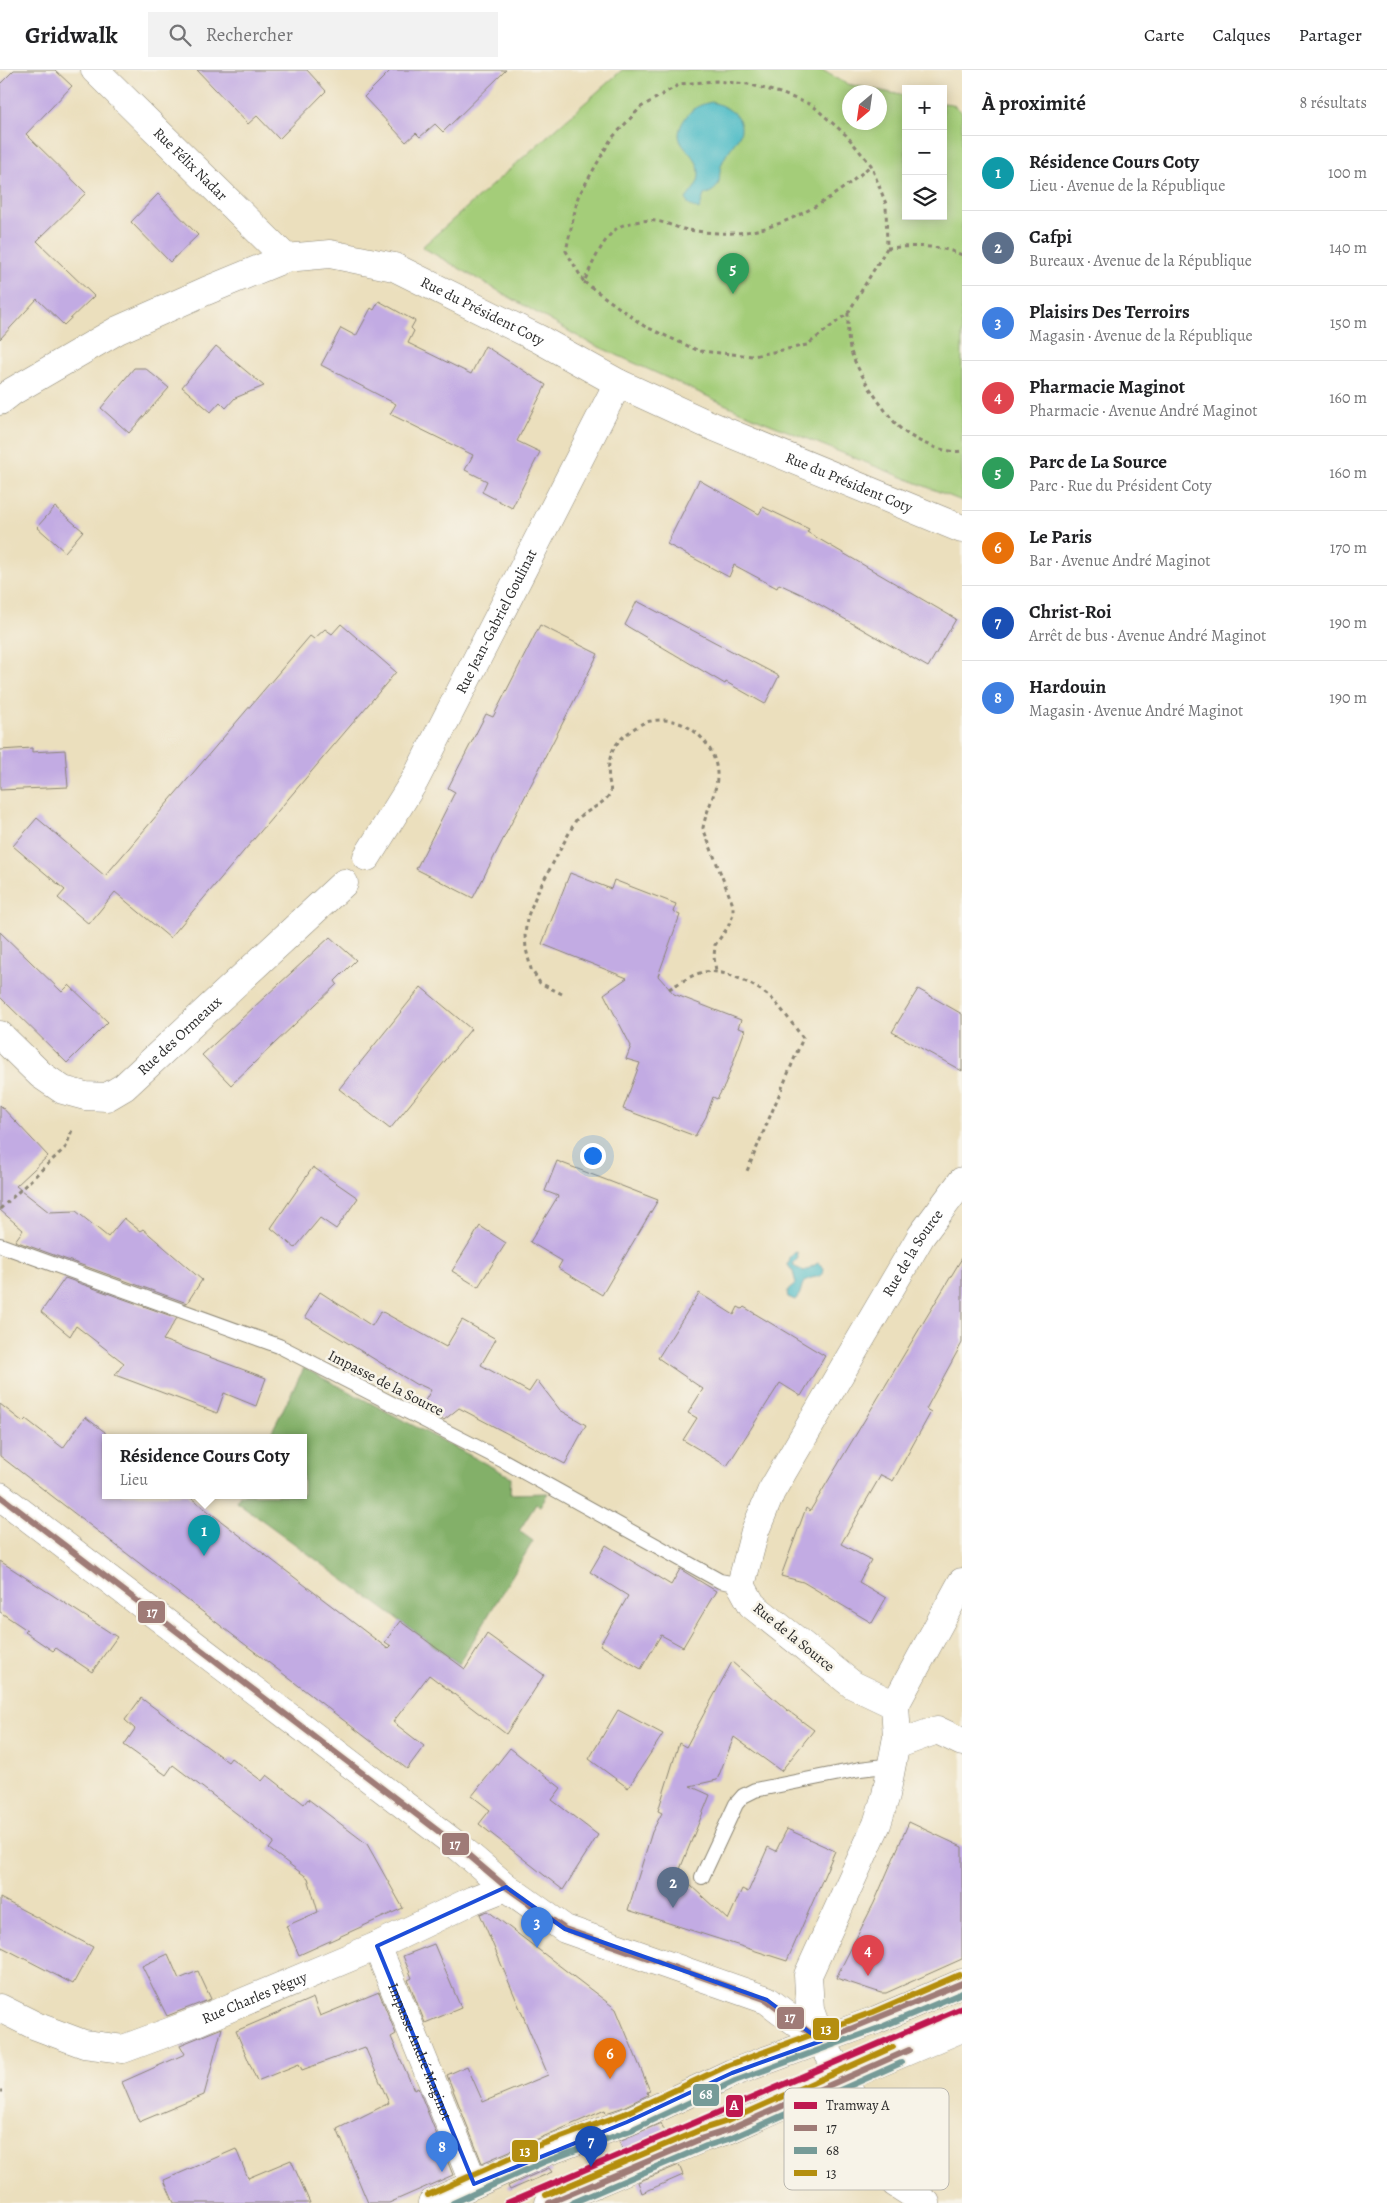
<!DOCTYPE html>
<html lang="fr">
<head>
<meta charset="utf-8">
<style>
	body { margin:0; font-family:Alegreya,serif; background:#f2f2f2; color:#202124 }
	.controls { position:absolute; right:15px; top:15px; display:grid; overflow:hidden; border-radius:0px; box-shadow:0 2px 12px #0003 }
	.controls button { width:45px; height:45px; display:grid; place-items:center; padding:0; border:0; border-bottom:1px solid #e0e0e0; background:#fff; color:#202124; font:25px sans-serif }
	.compass { position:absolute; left:842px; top:15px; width:45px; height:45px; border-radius:50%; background:#fff; box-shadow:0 2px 12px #0003; rotate:209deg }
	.you { position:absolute; left:592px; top:1085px; width:18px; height:18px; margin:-12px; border:4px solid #fff; border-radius:50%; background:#1a73e8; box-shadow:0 0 0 8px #1a73e833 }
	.badge { display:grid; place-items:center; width:32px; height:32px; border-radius:50%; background:#c8321e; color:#fff; font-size:16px; font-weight:700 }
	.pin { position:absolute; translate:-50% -41px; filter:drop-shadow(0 1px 2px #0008) }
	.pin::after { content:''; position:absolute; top:26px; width:18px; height:15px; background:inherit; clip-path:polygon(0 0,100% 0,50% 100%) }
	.popup { position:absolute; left:102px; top:1364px; width:205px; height:65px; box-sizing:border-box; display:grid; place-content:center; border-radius:0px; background:#fff; filter:drop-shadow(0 1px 4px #0005); font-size:16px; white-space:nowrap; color:#757577 }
	.popup b { font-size:19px; color:#202124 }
	.popup::after { content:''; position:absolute; left:50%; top:100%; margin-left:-10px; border:10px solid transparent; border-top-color:#fff }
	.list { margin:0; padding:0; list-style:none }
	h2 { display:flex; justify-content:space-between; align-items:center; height:65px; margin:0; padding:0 20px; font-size:21px }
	h2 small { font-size:16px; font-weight:400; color:#757577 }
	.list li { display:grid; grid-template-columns:32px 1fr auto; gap:15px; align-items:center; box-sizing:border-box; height:75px; padding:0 20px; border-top:1px solid #e0e0e0 }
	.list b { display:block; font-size:19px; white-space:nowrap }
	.list p { margin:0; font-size:16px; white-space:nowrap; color:#757577 }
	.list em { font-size:16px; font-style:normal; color:#757577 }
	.icon { flex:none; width:28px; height:28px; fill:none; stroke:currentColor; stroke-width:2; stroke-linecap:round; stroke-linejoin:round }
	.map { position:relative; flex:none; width:962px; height:2133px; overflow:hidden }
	header { display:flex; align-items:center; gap:30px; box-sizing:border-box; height:70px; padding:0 25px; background:#fff; border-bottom:1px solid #e0e0e0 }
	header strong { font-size:24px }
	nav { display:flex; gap:28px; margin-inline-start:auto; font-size:18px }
	.search { width:350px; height:45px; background:#f2f2f2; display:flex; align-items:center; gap:12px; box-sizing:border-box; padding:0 18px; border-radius:0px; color:#757577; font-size:19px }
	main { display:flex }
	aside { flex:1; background:#fff }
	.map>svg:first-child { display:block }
</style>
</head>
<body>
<header>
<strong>Gridwalk</strong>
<div class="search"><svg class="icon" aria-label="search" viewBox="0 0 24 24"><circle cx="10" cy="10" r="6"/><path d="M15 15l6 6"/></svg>Rechercher</div>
<nav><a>Carte</a><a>Calques</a><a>Partager</a></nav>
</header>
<main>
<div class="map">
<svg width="962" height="2133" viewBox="0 0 962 2133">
	<rect width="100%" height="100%" fill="#f7f3e8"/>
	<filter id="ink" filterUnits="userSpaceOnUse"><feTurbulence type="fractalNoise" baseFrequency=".02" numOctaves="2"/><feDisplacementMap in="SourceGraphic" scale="10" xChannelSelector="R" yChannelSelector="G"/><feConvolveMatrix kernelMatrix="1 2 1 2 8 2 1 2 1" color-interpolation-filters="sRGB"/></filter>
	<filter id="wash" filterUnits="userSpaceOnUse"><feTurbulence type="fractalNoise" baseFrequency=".0096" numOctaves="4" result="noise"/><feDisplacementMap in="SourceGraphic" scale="20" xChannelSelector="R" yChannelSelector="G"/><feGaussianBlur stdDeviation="1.12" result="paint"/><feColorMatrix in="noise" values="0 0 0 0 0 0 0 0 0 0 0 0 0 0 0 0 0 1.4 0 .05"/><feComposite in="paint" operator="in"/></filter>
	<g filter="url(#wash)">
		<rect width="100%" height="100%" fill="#ebdfbd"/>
		<path fill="#a4cd79" stroke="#687c52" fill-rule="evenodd" d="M622 0H822L847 14 906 26V146H943V33L952 34 962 42V431L755 348 586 271 422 177ZM849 22H879V52H849Z"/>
		<path fill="#83b069" stroke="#576e4a" d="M304 1298 511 1407 510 1424 548 1423 540 1436 536 1434 519 1461 533 1471 459 1594 236 1431 240 1425H303V1367H269Z"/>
		<path fill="#4ebcc6" stroke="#3c7478" d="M712 32C725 36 746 46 740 64 736 73 727 81 723 91 715 107 727 117 704 125L699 140 689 135 686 129C692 120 700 114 699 102 698 79 665 77 686 47 692 38 701 34 712 32Z
			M797 1182 798 1188 793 1194 795 1197 804 1201 818 1193 824 1198 823 1204C818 1208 808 1207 804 1212 800 1218 802 1224 795 1230L788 1227C785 1219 792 1219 796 1213L793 1202 788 1195 790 1189 794 1183Z"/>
		<g id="blocks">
			<path fill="#c2abe3" d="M14 0H55L72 16 26 64 86 123 37 171 94 226 64 255 37 229 0 269V14Z
				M197 0H307L326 21 279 69 257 46 248 54Z
				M391 0H506L443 62 435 54 420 67 416 63 406 72 364 27Z
				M158 124 198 165 170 192 131 152Z
				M379 231 415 251 411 258 414 261 408 273 471 304 485 276 546 315 517 371 540 382 512 438 482 422 487 411 465 400 473 385 390 344 396 334 321 295 341 258 356 266 371 238 374 240Z
				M216 276 264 316 235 328 226 338 220 332 211 342 182 317Z
				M134 298H145L169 318 129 363 101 338Z
				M699 410 759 444 763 437 809 459 807 462 956 549 928 597 803 525 779 514 777 518 734 495 729 507 667 474Z
				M55 437 83 461 65 482 37 457Z
				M637 531 779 606 765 634 726 612 725 614 625 555Z
				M341 554 396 602 170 868 115 822 89 854 58 828 65 820 13 776 37 748 105 806 310 566 314 569 325 559 332 564Z
				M540 555 598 584 473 828 416 799 455 722 448 718 486 644 493 647Z
				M32 678V682L65 680 68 717 0 720V680Z
				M570 803 611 819 614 810 676 834 673 842 680 845 658 906 674 924 741 950 738 958 745 960 725 1015 717 1029 713 1027 706 1047 695 1066 623 1039 640 993 626 989 631 976 604 924 627 908 542 874Z
				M0 862 62 922 69 915 108 952 67 993 0 927Z
				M330 867 356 890 335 911 337 914 231 1015 202 985Z
				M421 917 471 959 390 1059 339 1019Z
				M918 919 962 944V1001L892 962Z
				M0 1035 48 1086 16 1116 49 1142 76 1141 108 1167 124 1148 140 1161 143 1159 202 1210 187 1233 15 1171 23 1160 0 1140Z
				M557 1091 658 1130 602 1225 558 1198 562 1191 530 1172 558 1126 545 1121Z
				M313 1097 358 1128 336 1159 320 1148 295 1178 271 1158Z
				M480 1156 506 1173 478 1217 452 1201Z
				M962 1188V1273L926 1339 931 1342 893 1411 881 1405 841 1474 871 1490 859 1512 886 1528 872 1553 803 1512 781 1506 806 1438 810 1441Z
				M65 1208 177 1248 163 1270 266 1308 256 1336 224 1323 217 1343 115 1305 124 1293 76 1256 70 1266 41 1242Z
				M320 1222 372 1256 381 1241 446 1277 462 1250 496 1269 481 1295 529 1322 537 1310 560 1340 586 1355 565 1394 459 1338 444 1350 421 1338 431 1320 418 1314 417 1315 305 1247Z
				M699 1223 734 1245 738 1237 742 1239 744 1237 825 1286 801 1326 780 1313 727 1396 683 1370 697 1348 688 1343 703 1319 658 1288Z
				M0 1334 23 1352 26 1349 63 1378 85 1347 105 1362V1425H187L388 1579 391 1576 385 1572 400 1551 465 1599 487 1564 544 1605 506 1664 429 1605 393 1652 424 1676 407 1699 0 1386Z
				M606 1475 671 1515 680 1499 716 1521 683 1577 661 1565 641 1599 600 1575 628 1526 590 1502Z
				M0 1491 117 1567 92 1602 56 1578 53 1581 25 1562 27 1560 0 1542Z
				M732 1592 787 1640 814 1660 781 1701 734 1667 717 1710 690 1716 710 1725 678 1804 728 1850 742 1819 748 1822 768 1777 776 1781 787 1759 835 1781 787 1891 628 1840 652 1762 662 1743 658 1741 679 1673 686 1677Z
				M141 1628 228 1692 231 1688 262 1711 267 1705 304 1734 308 1729 367 1774 403 1838 299 1885 286 1856 318 1842 308 1808 269 1779 274 1772 173 1695 166 1705 124 1675 135 1659 125 1650Z
				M618 1640 663 1664 628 1718 589 1689Z
				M510 1678 561 1718 552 1730 598 1765 563 1820 479 1754 490 1740 472 1726Z
				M909 1752 962 1777V1889L886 1923H881L836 1908 874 1833Z
				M0 1828 93 1877 73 1914 0 1876Z
				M488 1841 616 1939 650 2021 647 2022 648 2025 621 2038 606 2043 605 2040 482 2093 447 2005 467 1996 483 2032 548 2005 480 1844Z
				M434 1874 461 1938 425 1953 408 1910 412 1908 403 1886Z
				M168 1884 179 1909 198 1901 211 1929 167 1946 142 1896Z
				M379 1922 396 1964 391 1967 414 2020 418 2018 453 2105 389 2133H368L337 2059 389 2033 365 1977 302 2000 299 1994 257 2011 236 1961 313 1928 320 1946Z
				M222 1958 204 2025 139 2052 122 2012 185 1984 180 1975Z
				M661 2053 667 2066 626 2084 619 2071Z
				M236 2079 248 2108 291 2090 310 2133H174L164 2110Z
				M679 2095 683 2105 642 2123 638 2112Z
				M549 2098 552 2102 510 2120 508 2116Z"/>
		</g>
	</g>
	<g filter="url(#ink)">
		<use href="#blocks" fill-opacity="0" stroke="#8b8574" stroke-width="1"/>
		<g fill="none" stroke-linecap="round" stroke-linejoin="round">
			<g stroke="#8b8574" stroke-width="16">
				<path id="service" d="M0 1175 279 1276 504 1391 720 1511 741 1515
					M702 1807 736 1734 743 1726 755 1720 860 1699 893 1695"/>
			</g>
			<g stroke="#8b8574" stroke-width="29">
				<g id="minor">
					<path id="s1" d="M95 0 286 188"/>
					<path id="s2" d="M0 331 13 321 118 260 206 221 286 188 330 184 394 197 539 269 618 313 705 353 962 459"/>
					<path id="s3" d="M367 787 415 710 618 313"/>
					<path id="s4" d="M0 965 41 1005 63 1020 85 1026 107 1027 124 1017 344 813"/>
					<path d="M0 1426 459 1777 506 1817 565 1859 767 1930 821 1971"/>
					<path id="s5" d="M895 1635 853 1615 752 1535 741 1515 755 1461 771 1422 921 1166 962 1111"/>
					<path d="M895 1635 897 1667 886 1725 877 1754 808 1905 810 1940 821 1971 843 2008 859 2041 873 2082 895 2113 926 2133"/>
					<path d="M895 1635 962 1512"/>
					<path d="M896 1675 937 1660 962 1672"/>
					<path id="s6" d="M377 1876 474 2114"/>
					<path id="s7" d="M0 1938 36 1956 84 1974 123 1979 196 1952 377 1876 473 1830 506 1817"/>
				</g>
			</g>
			<g stroke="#8b8574" stroke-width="29">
				<path id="primary" d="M432 2133 541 2084 627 2052 732 2003 876 1950 962 1913
					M549 2133 703 2068 728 2060 843 2008 962 1958"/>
			</g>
			<path stroke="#8b8574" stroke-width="3" stroke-dasharray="4 4" stroke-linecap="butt" d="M887 178C913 176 937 174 962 185
				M584 212 644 256 699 281 753 286 807 275 848 243C848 254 847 268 850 278 855 299 882 338 896 354 907 368 945 385 962 381
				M848 243 887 178 886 134 871 95 846 65 812 35 780 23 748 14 716 11 680 14 641 37 611 69 578 127 566 181 584 212C591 197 605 163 621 156 628 153 647 149 655 151 666 152 676 158 688 160 708 163 732 165 752 161 795 153 840 124 871 95
				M669 919C680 913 693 904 704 902 724 898 761 917 774 931 785 943 794 956 803 968L747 1101
				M562 924 540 913 531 899 526 879 525 865 527 848 537 823 576 750C584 742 604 734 609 725 612 720 610 716 609 710 607 695 610 679 622 668 629 662 641 652 651 651 683 644 715 670 717 703 718 722 706 739 703 758L733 835V845L728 857 715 875 714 887 716 901
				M0 1139 66 1077 73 1057
				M0 2021H2"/>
			<use href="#service" stroke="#fff" stroke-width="14"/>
			<use href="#minor" stroke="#fff" stroke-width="28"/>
			<use href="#primary" stroke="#fff" stroke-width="28"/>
			<g stroke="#f7f3e8" stroke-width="10">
				<path id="bus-1" d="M0 1426 459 1777 506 1817 565 1859 767 1930 821 1971 962 1913
					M549 2133 703 2068 728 2060 909 1980"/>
			</g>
			<g stroke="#f7f3e8" stroke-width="10">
				<path id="bus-2" d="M453 2133 544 2092 631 2060 735 2011 879 1958 962 1923
					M572 2133 706 2076 732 2068 901 1993"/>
			</g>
			<g stroke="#f7f3e8" stroke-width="10">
				<path id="bus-3" d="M428 2125 537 2076 624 2044 729 1995 873 1942 959 1905
					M546 2125 700 2060 725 2052 893 1977"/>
			</g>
			<use href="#bus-1" stroke="#9f7b77" stroke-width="6"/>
			<use href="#bus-2" stroke="#769b98" stroke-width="6"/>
			<use href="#bus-3" stroke="#b48e0f" stroke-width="6"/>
			<g stroke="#f7f3e8" stroke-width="10">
				<path id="tram-1" d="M507 2133 962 1938"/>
			</g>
			<use href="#tram-1" stroke="#bf1950" stroke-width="6"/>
		</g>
	</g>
	<path fill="none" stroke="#1d4ed8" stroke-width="4" stroke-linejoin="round" d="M506 1817 565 1859 767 1930 821 1971 732 2003 627 2052 474 2114 377 1876Z"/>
	<g text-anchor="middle" stroke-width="5" stroke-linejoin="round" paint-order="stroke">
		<g font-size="15" fill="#2b2b2b" stroke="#f7f3e8">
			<text dy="5" stroke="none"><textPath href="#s1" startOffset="134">Rue Félix Nadar</textPath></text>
			<text dy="5" stroke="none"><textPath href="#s2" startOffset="529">Rue du Président Coty</textPath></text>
			<text dy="5" stroke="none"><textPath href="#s2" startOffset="934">Rue du Président Coty</textPath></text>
			<text dy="5" stroke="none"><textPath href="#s3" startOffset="269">Rue Jean-Gabriel Goulinat</textPath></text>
			<text dy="5" stroke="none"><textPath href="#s4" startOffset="224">Rue des Ormeaux</textPath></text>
			<text dy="5" stroke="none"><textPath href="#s5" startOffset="574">Rue de la Source</textPath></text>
			<text transform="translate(386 1313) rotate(27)" y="5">Impasse de la Source</text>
			<text transform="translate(794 1567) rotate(39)" y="5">Rue de la Source</text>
			<text dy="5" stroke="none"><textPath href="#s7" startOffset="272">Rue Charles Péguy</textPath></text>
			<text dy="5" stroke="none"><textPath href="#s6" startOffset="114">Impasse André Maginot</textPath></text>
		</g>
	</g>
	<rect x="784" y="2018" width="165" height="102" rx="8" fill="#f7f3e8" stroke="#bab7af" stroke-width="1"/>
	<rect x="794" y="2032" width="23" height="7" fill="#bf1950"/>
	<rect x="794" y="2055" width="23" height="6" fill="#9f7b77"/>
	<rect x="794" y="2077" width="23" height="7" fill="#769b98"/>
	<rect x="794" y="2100" width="23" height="6" fill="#b48e0f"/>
	<g font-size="14" fill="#2b2b2b">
		<text x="826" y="2040">Tramway A</text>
		<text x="826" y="2063">17</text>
		<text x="826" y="2085">68</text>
		<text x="826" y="2108">13</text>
	</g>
	<g stroke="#f7f3e8" stroke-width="2">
		<rect x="137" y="1530" width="29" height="24" rx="5" fill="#9f7b77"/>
		<rect x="441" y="1762" width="29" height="24" rx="5" fill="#9f7b77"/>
		<rect x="776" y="1936" width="29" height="24" rx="5" fill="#9f7b77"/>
		<rect x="812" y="1947" width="28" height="24" rx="5" fill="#b48e0f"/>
		<rect x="692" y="2013" width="28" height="24" rx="5" fill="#769b98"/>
		<rect x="725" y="2024" width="19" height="24" rx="5" fill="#bf1950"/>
		<rect x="511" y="2069" width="28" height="24" rx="5" fill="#b48e0f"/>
	</g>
	<g font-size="14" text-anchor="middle" font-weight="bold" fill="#fff">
		<text x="152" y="1547">17</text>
		<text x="455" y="1779">17</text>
		<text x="790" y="1952">17</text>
		<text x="826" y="1964">13</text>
		<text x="706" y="2029">68</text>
		<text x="734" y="2040">A</text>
		<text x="525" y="2086">13</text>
	</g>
</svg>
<div class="controls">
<button>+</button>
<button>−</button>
<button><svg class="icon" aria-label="layers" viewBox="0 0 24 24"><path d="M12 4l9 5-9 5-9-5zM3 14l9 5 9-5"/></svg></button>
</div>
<svg class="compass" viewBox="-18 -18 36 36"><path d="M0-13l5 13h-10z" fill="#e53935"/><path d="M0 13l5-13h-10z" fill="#757577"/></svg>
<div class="you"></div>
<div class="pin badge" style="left:204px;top:1486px;background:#0f9aa8">1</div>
<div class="popup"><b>Résidence Cours Coty</b>Lieu</div>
<div class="pin badge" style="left:673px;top:1838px;background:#5c6f8a">2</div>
<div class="pin badge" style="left:537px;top:1878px;background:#3f7fe0">3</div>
<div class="pin badge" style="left:868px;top:1906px;background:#e0444e">4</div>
<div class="pin badge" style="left:733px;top:224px;background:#2e9e5b">5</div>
<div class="pin badge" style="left:610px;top:2009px;background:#e8710a">6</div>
<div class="pin badge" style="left:591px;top:2097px;background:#1a4fb4">7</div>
<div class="pin badge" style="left:442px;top:2102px;background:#3f7fe0">8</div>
</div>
<aside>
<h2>À proximité<small>8 résultats</small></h2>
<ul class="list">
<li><span class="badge" style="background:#0f9aa8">1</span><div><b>Résidence Cours Coty</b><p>Lieu · Avenue de la République</p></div><em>100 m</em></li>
<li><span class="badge" style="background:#5c6f8a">2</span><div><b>Cafpi</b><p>Bureaux · Avenue de la République</p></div><em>140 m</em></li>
<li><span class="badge" style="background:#3f7fe0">3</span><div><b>Plaisirs Des Terroirs</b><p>Magasin · Avenue de la République</p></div><em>150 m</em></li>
<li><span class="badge" style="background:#e0444e">4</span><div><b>Pharmacie Maginot</b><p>Pharmacie · Avenue André Maginot</p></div><em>160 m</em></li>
<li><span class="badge" style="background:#2e9e5b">5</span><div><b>Parc de La Source</b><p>Parc · Rue du Président Coty</p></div><em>160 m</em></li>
<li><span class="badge" style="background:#e8710a">6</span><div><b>Le Paris</b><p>Bar · Avenue André Maginot</p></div><em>170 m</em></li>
<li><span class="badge" style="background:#1a4fb4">7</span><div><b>Christ-Roi</b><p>Arrêt de bus · Avenue André Maginot</p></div><em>190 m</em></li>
<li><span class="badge" style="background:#3f7fe0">8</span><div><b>Hardouin</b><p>Magasin · Avenue André Maginot</p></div><em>190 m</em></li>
</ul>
</aside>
</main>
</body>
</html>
